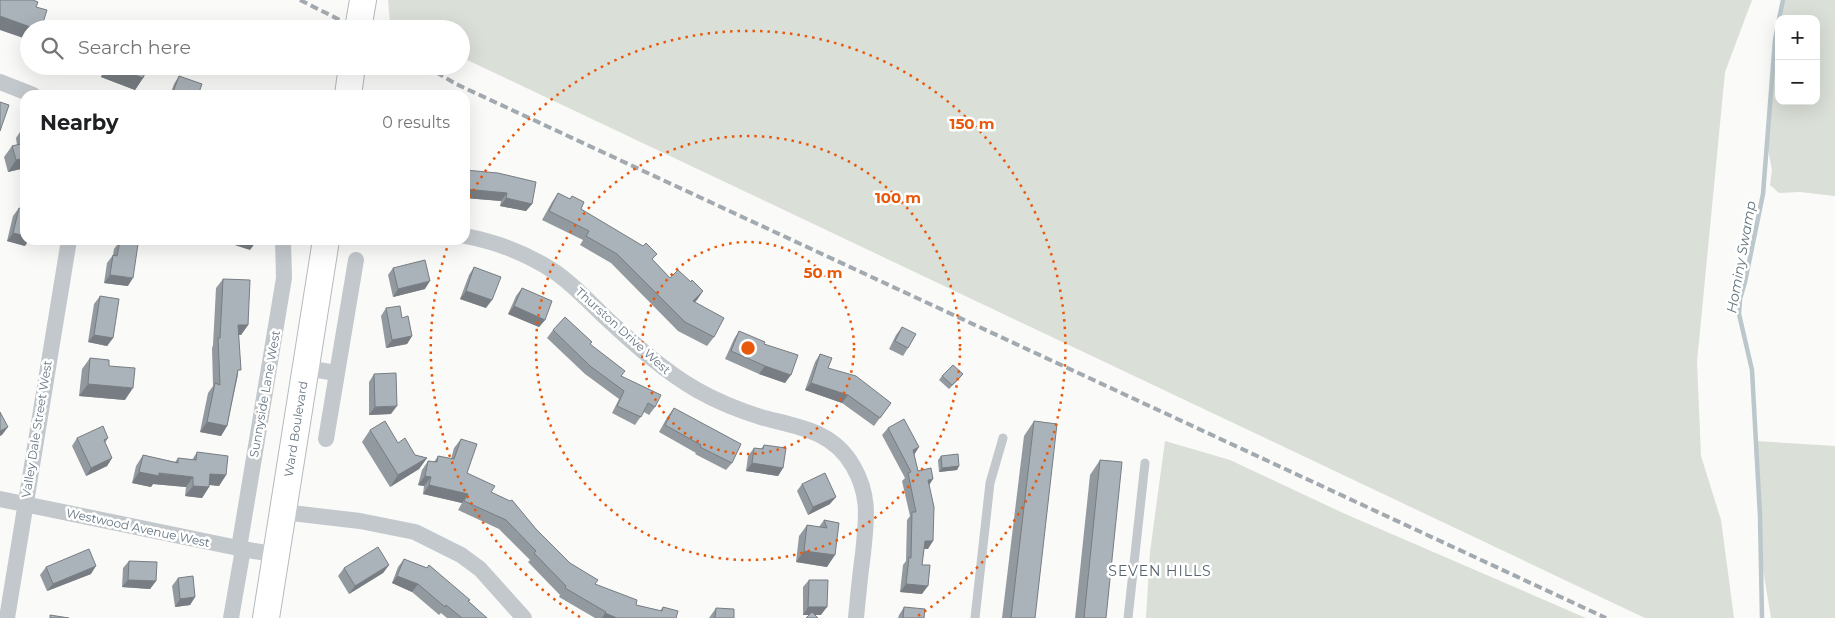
<!DOCTYPE html>
<html lang="en">
<head>
<meta charset="utf-8">
<style>
	body { margin:0; font-family:Montserrat,sans-serif; background:#f6f6f6; color:#202124 }
	.controls { position:absolute; right:15px; top:15px; display:grid; overflow:hidden; border-radius:10px; box-shadow:0 5px 20px #0002 }
	.controls button { width:45px; height:45px; display:grid; place-items:center; padding:0; border:0; border-bottom:1px solid #e0e0e0; background:#fff; color:#202124; font:25px sans-serif }
	.list { margin:0; padding:0; list-style:none }
	h2 { display:flex; justify-content:space-between; align-items:center; height:65px; margin:0; padding:0 20px; font-size:21px }
	h2 small { font-size:16px; font-weight:400; color:#757577 }
	.icon { flex:none; width:28px; height:28px; fill:none; stroke:currentColor; stroke-width:2; stroke-linecap:round; stroke-linejoin:round }
	.map { position:relative; flex:none; width:1835px; height:618px; overflow:hidden }
	.search { position:absolute; background:#fff; box-shadow:0 5px 20px #0002; left:20px; top:20px; width:450px; height:55px; display:flex; align-items:center; gap:12px; box-sizing:border-box; padding:0 18px; border-radius:28px; color:#757577; font-size:19px }
	.panel { position:absolute; background:#fff; box-shadow:0 5px 20px #0002; left:20px; top:90px; width:450px; height:155px; border-radius:15px }
	.map>svg:first-child { display:block }
</style>
</head>
<body>
<div class="map">
<svg width="1835" height="618" viewBox="0 0 1835 618">
	<rect width="100%" height="100%" fill="#fafaf8"/>
	<path fill="#dadfd7" d="M388 0H1752L1725 72 1697 362 1701 456 1721 520 1734 618H1645L461 57V29H401L390 23Z
		M1784 0H1835V196L1800 192 1779 193 1770 185 1772 170 1767 145 1775 40 1779 22V101H1816V19H1780Z
		M1165 441 1230 460 1343 513 1586 618H1146L1150 552Z
		M1756 441 1835 446V618H1771L1762 563Z"/>
	<g fill="none" stroke-linecap="round" stroke-linejoin="round">
		<path stroke="#bbc7cb" stroke-width="4.5" d="M1779 19 1783 0
			M1762 618 1760 516 1752 370 1739 314 1740 299 1745 282 1763 194 1775 40 1779 20"/>
		<g stroke="#b5babe" stroke-width="28">
			<path id="primary" d="M358 29 363 0
				M348 95 352 66
				M266 618 326 240"/>
		</g>
		<path stroke="#c3c8cc" stroke-width="9" d="M975 618 990 483 1003 438
			M1128 618 1145 463"/>
		<path stroke="#c3c8cc" stroke-width="16" d="M0 82 33 95
			M465 236C497 242 528 254 555 272 574 285 589 302 606 318 634 344 664 371 697 390 718 402 741 411 764 418 799 427 833 431 853 466 871 497 866 521 863 554 860 575 858 597 856 618
			M306 368 336 373
			M326 439 356 260
			M0 499 243 549 277 555
			M283 512 360 521 415 532 461 555 480 569 524 618
			M239 548 284 278 283 240
			M7 618 69 240
			M231 618 243 549"/>
		<use href="#primary" stroke="#fff" stroke-width="26"/>
		<path stroke="#a2aab0" stroke-width="4" stroke-dasharray="8 4" stroke-linecap="butt" d="M300 0 358 29
			M426 66 456 84 1606 618"/>
	</g>
	<path fill="#929a9f" d="M105 66H148L143 78 135 90 101 77Z
		M179 76 198 95H170L174 84Z
		M24 126H25V168L8 172 4 157 12 146 17 145 16 138Z
		M465 170 532 204 526 211 500 206 501 201 465 198Z
		M558 193 570 199 572 196 581 209 653 260 670 278 691 282 703 291 695 302 714 337 707 346 678 331 611 263 580 245 583 240 542 220 552 202Z
		M19 208 25 246 7 241 13 216Z
		M120 241 128 286 104 283 107 263 113 255 114 249Z
		M474 267 486 308 460 299 469 275Z
		M393 268 425 289 393 297 388 275Z
		M223 279 248 325 241 335H239L238 375 227 426 221 436 200 432 208 393 213 386 212 348 213 345 216 288Z
		M522 288 545 320 539 327 508 314 516 296Z
		M100 296 113 338 107 346 88 342 94 304Z
		M386 308 402 318 412 336 407 344 386 348 381 316Z
		M902 327 908 348 903 356 889 349 896 335Z
		M553 330 592 342 590 344 622 376 655 407 649 415 644 412 635 425 612 413 619 399 585 374 547 338Z
		M739 331 764 344 785 383 759 374 725 359 734 339Z
		M820 354 828 368 891 403 874 426 842 403 805 390 815 362Z
		M90 358 125 400 79 396 82 369Z
		M374 374 391 414 369 415V382Z
		M963 374 960 378 949 389 939 380 942 376Z
		M674 408 732 463 726 470 695 454 696 453 659 432 668 416Z
		M1034 421 1035 618H1002L1024 436Z
		M888 428 914 454 918 471 929 485 928 549H924L922 565V594L900 592 903 565 906 561 907 520 910 516 902 481 905 478 882 435Z
		M370 430 398 443 415 455 427 458 419 469 390 487 362 442Z
		M77 438H108L105 443 112 458 107 466 86 476 72 446Z
		M461 439 467 473 536 529 570 563 595 584 636 605 660 611 663 607 676 618H595L559 597 560 595 528 562 530 560 499 529 458 510 462 503 423 494 424 486 418 485 422 470 428 461 434 462 438 456 451 459 454 448Z
		M764 445 783 468 778 476 746 471 748 456 754 448 761 449Z
		M197 452 226 475 219 486 209 485V487L202 498 185 496 186 487 153 484 151 487 132 483 136 466 143 455 175 462 178 458 192 460Z
		M941 456 959 466 957 470 939 472 938 460Z
		M1100 460 1106 618H1075L1090 475Z
		M802 484 830 504 808 515 797 491Z
		M824 520 839 523 827 567 796 562 799 536 807 525 819 527Z
		M404 559 427 568 429 565 487 618H447L441 613 439 615 412 592 392 583 398 567Z
		M129 561 156 581 150 589 122 587 123 568Z
		M389 565 383 573 349 594 338 576 344 568Z
		M46 567 91 574 47 591 40 575Z
		M178 578 195 597 190 605 175 607 172 586Z
		M809 580 821 615H803V587Z
		M904 607 924 618H898L899 615Z
		M716 608 734 618H709Z"/>
	<path fill="#777d82" d="M0 16 36 29H29V40L0 30Z
		M65 66H85L80 72Z
		M109 66H111L143 78 135 90 101 77Z
		M173 92 181 95H171Z
		M25 158V168L8 172 16 160Z
		M465 189 507 193 501 201 465 198Z
		M506 198 532 204 526 211 500 206Z
		M13 233 25 236V240H29L25 246 7 241Z
		M219 240H249L256 242 250 250Z
		M110 275 133 278 128 286 104 283Z
		M430 281 425 289 393 297 398 289Z
		M466 291 492 300 486 308 460 299Z
		M703 291 697 300 687 310 693 301Z
		M514 306 545 320 539 327 508 314Z
		M238 325H248L241 335 232 334Z
		M94 335 113 338 107 346 88 342Z
		M412 336 407 344 386 348 392 340Z
		M765 366 791 375 785 383 759 374Z
		M811 383 848 395 842 403 805 390Z
		M88 384 133 388 125 400 79 396Z
		M397 406 391 414 369 415 375 407Z
		M207 422 227 426 221 436 200 432Z
		M8 427 2 435 0 436V431Z
		M919 447 914 455 913 450Z
		M112 458 107 466 86 476 91 468Z
		M427 458 419 469 390 487 398 475Z
		M752 463 783 468 778 476 746 471Z
		M959 466 957 470 939 472 942 468Z
		M139 472 193 477 186 487 153 484 151 487 132 483Z
		M210 474 226 475 219 486 203 484Z
		M425 476 431 477 424 486 418 485Z
		M933 479 928 487V480Z
		M429 485 468 494 462 503 423 494Z
		M193 486 209 487 202 498 185 496Z
		M836 497 830 504 808 515 813 507Z
		M925 541H933L928 549 920 548Z
		M804 551 835 555 827 567 796 562Z
		M389 565 383 573 349 594 355 586Z
		M96 566 91 574 47 591 53 584Z
		M397 576 418 584 412 592 392 583Z
		M128 580 156 581 150 589 122 587Z
		M906 584 928 586 922 594 900 592Z
		M195 597 190 605 175 607 180 599Z
		M808 607H827L821 615H803Z
		M605 613 617 618H602Z"/>
	<path fill="#aab3b9" stroke="#777d82" d="M0 0H33L38 2 36 7 47 10 41 29H36L0 16Z
		M111 66H148L143 78Z
		M179 76 202 84 198 95H181L173 92Z
		M0 102 9 105 0 131Z
		M25 143V158L16 160 12 146Z
		M465 170 498 173 536 182 532 204 506 198 507 193 465 189Z
		M558 193 570 199 572 196 584 202 581 209 643 246 646 243 657 254 652 259 670 278 678 270 691 282 692 280 703 291 693 301 724 318 714 337 685 322 617 254 586 236 589 231 549 211Z
		M19 208 25 210V236L13 233Z
		M120 241 138 244 133 278 110 275 113 255 117 256Z
		M425 260 430 281 398 289 393 268Z
		M474 267 501 277 492 300 466 291Z
		M223 279 250 280 248 325H238L241 370H238L227 426 207 422 215 383 220 385 218 338H220Z
		M522 288 552 301 545 320 514 306Z
		M100 296 119 299 113 338 94 335Z
		M400 306 402 318 408 316 412 336 392 340 386 308Z
		M565 317 592 342 590 344 625 371 621 376 661 395 655 407 648 403 641 417 617 406 624 391 590 366 553 330Z
		M902 327 916 334 908 348 895 341Z
		M739 331 765 342 764 344 798 355 791 375 765 366 731 351Z
		M820 354 832 358 828 368 856 376 891 403 880 418 848 395 811 383Z
		M90 358 109 360V366L135 368 133 388 88 384Z
		M953 365 963 374 952 385 942 376Z
		M396 373 397 406 375 407 374 374Z
		M674 408 741 444 732 463 700 447 701 445 665 425Z
		M0 412 8 427 0 431Z
		M904 419 919 447 913 450 918 471 931 468 933 479 928 480 934 507 933 541H925L922 565H930L928 586 906 584 909 557 911 558 912 512H916L908 473 911 472 888 428Z
		M385 421 398 443 405 438 415 455 427 458 398 475 370 430Z
		M1034 421 1057 424 1035 618H1011Z
		M103 426 108 438 104 440 112 458 91 468 77 438Z
		M461 439 477 444 467 473 495 486 491 492 510 501 512 500 536 529 570 563 598 580 595 584 637 600 636 605 662 611 663 607 678 611 676 618H617L605 613 606 612 565 588 566 586 534 553 536 551 506 520 464 501 468 494 429 485 431 477 425 476 428 461 437 462 438 456 454 459Z
		M764 445 786 448 783 468 752 463 754 448 763 449Z
		M197 452 228 456 226 475 210 474 209 487 193 486V477L159 473V476L139 472 143 455 178 463V458L196 460Z
		M958 454 959 466 942 468 941 456Z
		M1100 460 1122 462 1106 618H1084Z
		M825 473 836 497 813 507 802 484Z
		M824 520 839 523 835 555 804 551 807 525 827 528Z
		M378 547 389 565 355 586 344 568Z
		M89 549 96 566 53 584 46 567Z
		M404 559 427 568 429 565 470 600 468 601 487 618H462L446 605 445 607 418 584 397 576Z
		M129 561 157 562 156 581 128 580Z
		M193 576 195 597 180 599 178 578Z
		M809 580H828L827 607H808Z
		M904 607 925 609 924 618H903Z
		M716 608 734 609V618H715Z
		M812 612 818 618H806Z
		M50 615 69 618H50Z"/>
	<g fill="none" stroke="#e8590c" stroke-width="2.5" stroke-dasharray="2.5 5">
		<circle cx="748" cy="348" r="106"/>
		<circle cx="748" cy="348" r="212"/>
		<path d="M580 617A317 317 0 0 1 449 242M466 204A317 317 0 1 1 916 617"/>
	</g>
	<g text-anchor="middle" stroke-width="5" stroke-linejoin="round" paint-order="stroke">
		<g font-size="12" fill="#657683" stroke="#fff">
			<text transform="translate(623 331) rotate(42)" y="4">Thurston Drive West</text>
			<text transform="translate(265 394) rotate(-80)" y="4">Sunnyside Lane West</text>
			<text transform="translate(37 429) rotate(-81)" y="4">Valley Dale Street West</text>
			<text transform="translate(296 429) rotate(-81)" y="4">Ward Boulevard</text>
			<text transform="translate(138 528) rotate(12)" y="4">Westwood Avenue West</text>
		</g>
		<g font-size="14" font-style="italic" fill="#60757c" stroke="#fff">
			<text transform="translate(1741 257) rotate(-80)" y="5">Hominy Swamp</text>
		</g>
		<g font-size="14" letter-spacing="1" fill="#57646e" stroke="#fff">
			<text x="1160" y="576">SEVEN HILLS</text>
		</g>
	</g>
	<circle cx="748" cy="348" r="8" fill="#e8590c" stroke="#fff" stroke-width="2.5"/>
	<g font-size="15" text-anchor="middle" font-weight="bold" fill="#e8590c" stroke="#fff" stroke-width="5" stroke-linejoin="round" paint-order="stroke">
		<text x="972" y="129">150 m</text>
		<text x="898" y="203">100 m</text>
		<text x="823" y="278">50 m</text>
	</g>
</svg>
<div class="controls">
<button>+</button>
<button>−</button>
</div>
<div class="search"><svg class="icon" aria-label="search" viewBox="0 0 24 24"><circle cx="10" cy="10" r="6"/><path d="M15 15l6 6"/></svg>Search here</div>
<section class="panel">
<h2>Nearby<small>0 results</small></h2>
<ul class="list">
</ul>
</section>
</div>
</body>
</html>
